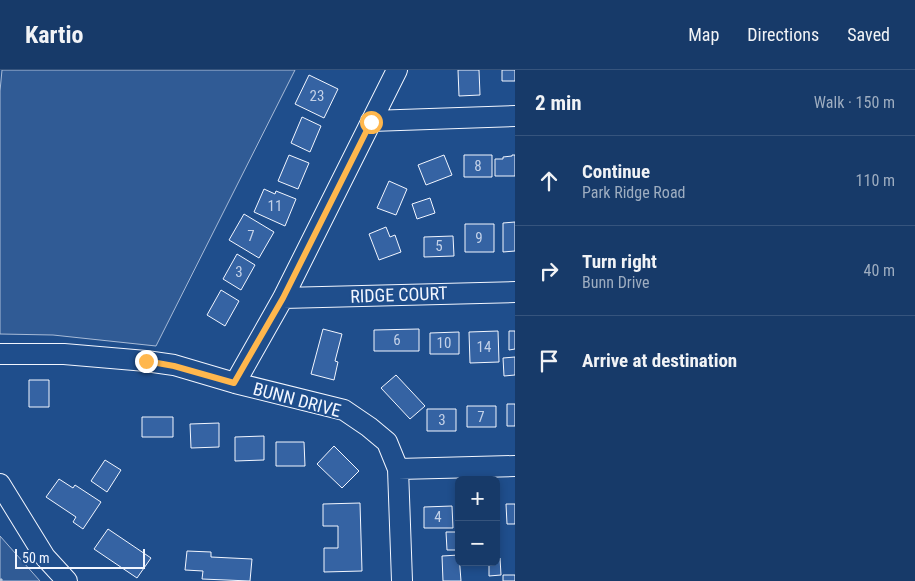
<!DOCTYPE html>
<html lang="en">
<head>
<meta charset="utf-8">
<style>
	body { margin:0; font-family:"Roboto Condensed",sans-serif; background:#244571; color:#f1f3f6 }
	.controls { position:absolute; right:15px; bottom:15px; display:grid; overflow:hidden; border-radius:8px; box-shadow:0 2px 8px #0003 }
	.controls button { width:45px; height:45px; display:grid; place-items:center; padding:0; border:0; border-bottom:1px solid #36547d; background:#173a69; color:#f1f3f6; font:25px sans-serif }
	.scale { position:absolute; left:15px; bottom:12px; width:130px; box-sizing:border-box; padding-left:5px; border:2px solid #f2f6ff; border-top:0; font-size:14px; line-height:18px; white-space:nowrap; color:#f2f6ff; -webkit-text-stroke:4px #1f4e8c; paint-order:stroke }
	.stop { position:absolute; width:15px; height:15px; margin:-11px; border:4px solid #ffb74d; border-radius:50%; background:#fff }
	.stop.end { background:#ffb74d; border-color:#fff; box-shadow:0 1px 5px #0008 }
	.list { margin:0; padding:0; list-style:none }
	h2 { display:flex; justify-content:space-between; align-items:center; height:65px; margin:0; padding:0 20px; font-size:21px }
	h2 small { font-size:16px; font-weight:400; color:#9eadc0 }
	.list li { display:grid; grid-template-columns:32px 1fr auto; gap:15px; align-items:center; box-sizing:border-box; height:90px; padding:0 20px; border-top:1px solid #36547d }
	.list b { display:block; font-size:19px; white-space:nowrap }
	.list p { margin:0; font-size:16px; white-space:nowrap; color:#9eadc0 }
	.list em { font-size:16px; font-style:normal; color:#9eadc0 }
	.icon { flex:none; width:28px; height:28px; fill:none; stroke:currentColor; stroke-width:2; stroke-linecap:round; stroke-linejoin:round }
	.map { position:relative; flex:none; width:515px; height:511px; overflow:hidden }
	header { display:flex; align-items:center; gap:30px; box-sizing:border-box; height:70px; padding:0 25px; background:#173a69; border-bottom:1px solid #36547d }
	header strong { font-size:24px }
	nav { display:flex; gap:28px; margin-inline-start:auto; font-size:18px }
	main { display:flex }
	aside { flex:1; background:#173a69 }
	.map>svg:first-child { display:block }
</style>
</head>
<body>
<header>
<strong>Kartio</strong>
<nav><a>Map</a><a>Directions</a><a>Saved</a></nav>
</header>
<main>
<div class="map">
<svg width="515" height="511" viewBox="0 0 515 511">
	<rect width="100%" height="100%" fill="#1f4e8c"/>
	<path fill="#305b95" stroke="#a8bbd7" d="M2 0H295L156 276 53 265 0 264V21Z
		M0 466 40 511H0Z"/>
	<path fill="#3563a3" stroke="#f2f6ff" d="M458 0H479L480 25 459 26Z
		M502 0H515V11H502Z
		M309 5 338 19 324 48 295 34Z
		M302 47 321 56 310 82 291 73Z
		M289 85 309 93 298 119 278 111Z
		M444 85 452 105 426 115 418 95Z
		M464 85H492V107H464Z
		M512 85H515V106H495V89H503V87L512 86Z
		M389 111 407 119 396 145 377 138Z
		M264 119 275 124 276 121 296 129 285 156 254 142Z
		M430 128 435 143 417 149 412 134Z
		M244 144 274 162 259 188 229 170Z
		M515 152V181L503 182V153Z
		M465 154H494V182H465Z
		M386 157 390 167 395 165 401 182 379 190 369 164Z
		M453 166 454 186 424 187V167Z
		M237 184 255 195 241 220 223 209Z
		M221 220 239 231 225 256 207 245Z
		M323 259 342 264 335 291 338 292 334 310 311 304Z
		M419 259V281H374V260Z
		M498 261 499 292 470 293 469 262Z
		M509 261H515V279L509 280Z
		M459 262V284H430V263Z
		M515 287V305L504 306 503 288Z
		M396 305 425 336 410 349 381 318Z
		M29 310H49V337H29Z
		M507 334H515V356H507Z
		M467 336H496V357H467Z
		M427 339H456V361H427Z
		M142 347H173V367H142Z
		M219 353V377L191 378 190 354Z
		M264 366V390L235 391V367Z
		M276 372H304L305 396H276Z
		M334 376 359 401 342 418 317 394Z
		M105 390 121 400 107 422 91 411Z
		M59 409 73 418 75 415 101 432 83 459 73 452 76 447 46 427Z
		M360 433 362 501 324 502V478H338V456H323V434Z
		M506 434H515V454H507Z
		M452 436 453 458H424V437Z
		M108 459 151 488 137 508 94 479Z
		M446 462H459V480H447Z
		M187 481 211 482V487L252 489 250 511 202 509 203 501 185 500Z
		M459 485 461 511H443L442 486Z
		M500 488 501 505 489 506V492H496V489Z
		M503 505H515V511H503Z"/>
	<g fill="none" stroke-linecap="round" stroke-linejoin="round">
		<g stroke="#f2f6ff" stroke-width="22">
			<path id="minor" d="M371 51 515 46
				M283 228 515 222
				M0 284H64L146 291 174 295 235 313 344 340 369 357 387 372 398 399 402 511
				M235 313 283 228 397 0
				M398 399 515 396
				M0 414 45 487 67 511"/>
		</g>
		<path stroke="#b3c4dc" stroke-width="3" stroke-dasharray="4 2.5" stroke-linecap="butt" d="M0 509 2 511"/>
		<use href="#minor" stroke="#1f4e8c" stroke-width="20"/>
	</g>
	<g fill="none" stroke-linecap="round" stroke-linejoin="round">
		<path stroke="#ffb74d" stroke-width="6" d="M146 291 174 296 234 313 283 228 371 52"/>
	</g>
	<g text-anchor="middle" stroke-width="4" stroke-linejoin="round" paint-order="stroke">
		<g font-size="15" fill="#c3d1e8">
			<text x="317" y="31">23</text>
			<text x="478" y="101">8</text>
			<text x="275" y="141">11</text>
			<text x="251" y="171">7</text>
			<text x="479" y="173">9</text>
			<text x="439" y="181">5</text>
			<text x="239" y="207">3</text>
			<text x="397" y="275">6</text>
			<text x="444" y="278">10</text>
			<text x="484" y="282">14</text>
			<text x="481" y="352">7</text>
			<text x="442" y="355">3</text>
			<text x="438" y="452">4</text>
		</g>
		<g font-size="18" fill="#f2f6ff" stroke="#1f4e8c">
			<text transform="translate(399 225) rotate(-2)" y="6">RIDGE COURT</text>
			<text transform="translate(297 330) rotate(15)" y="6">BUNN DRIVE</text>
		</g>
	</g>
</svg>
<div class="controls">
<button>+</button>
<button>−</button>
</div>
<div class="scale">50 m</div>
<div class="stop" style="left:371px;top:52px"></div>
<div class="stop end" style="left:146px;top:291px"></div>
</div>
<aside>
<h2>2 min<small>Walk · 150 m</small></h2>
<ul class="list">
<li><svg class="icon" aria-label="ahead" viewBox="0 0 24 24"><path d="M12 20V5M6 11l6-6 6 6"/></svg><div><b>Continue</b><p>Park Ridge Road</p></div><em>110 m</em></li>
<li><svg class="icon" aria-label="right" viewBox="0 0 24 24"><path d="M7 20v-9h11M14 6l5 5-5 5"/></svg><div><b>Turn right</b><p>Bunn Drive</p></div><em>40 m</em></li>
<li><svg class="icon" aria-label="arrive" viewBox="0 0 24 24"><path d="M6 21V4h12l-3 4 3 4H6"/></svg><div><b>Arrive at destination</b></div></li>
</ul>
</aside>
</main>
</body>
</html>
